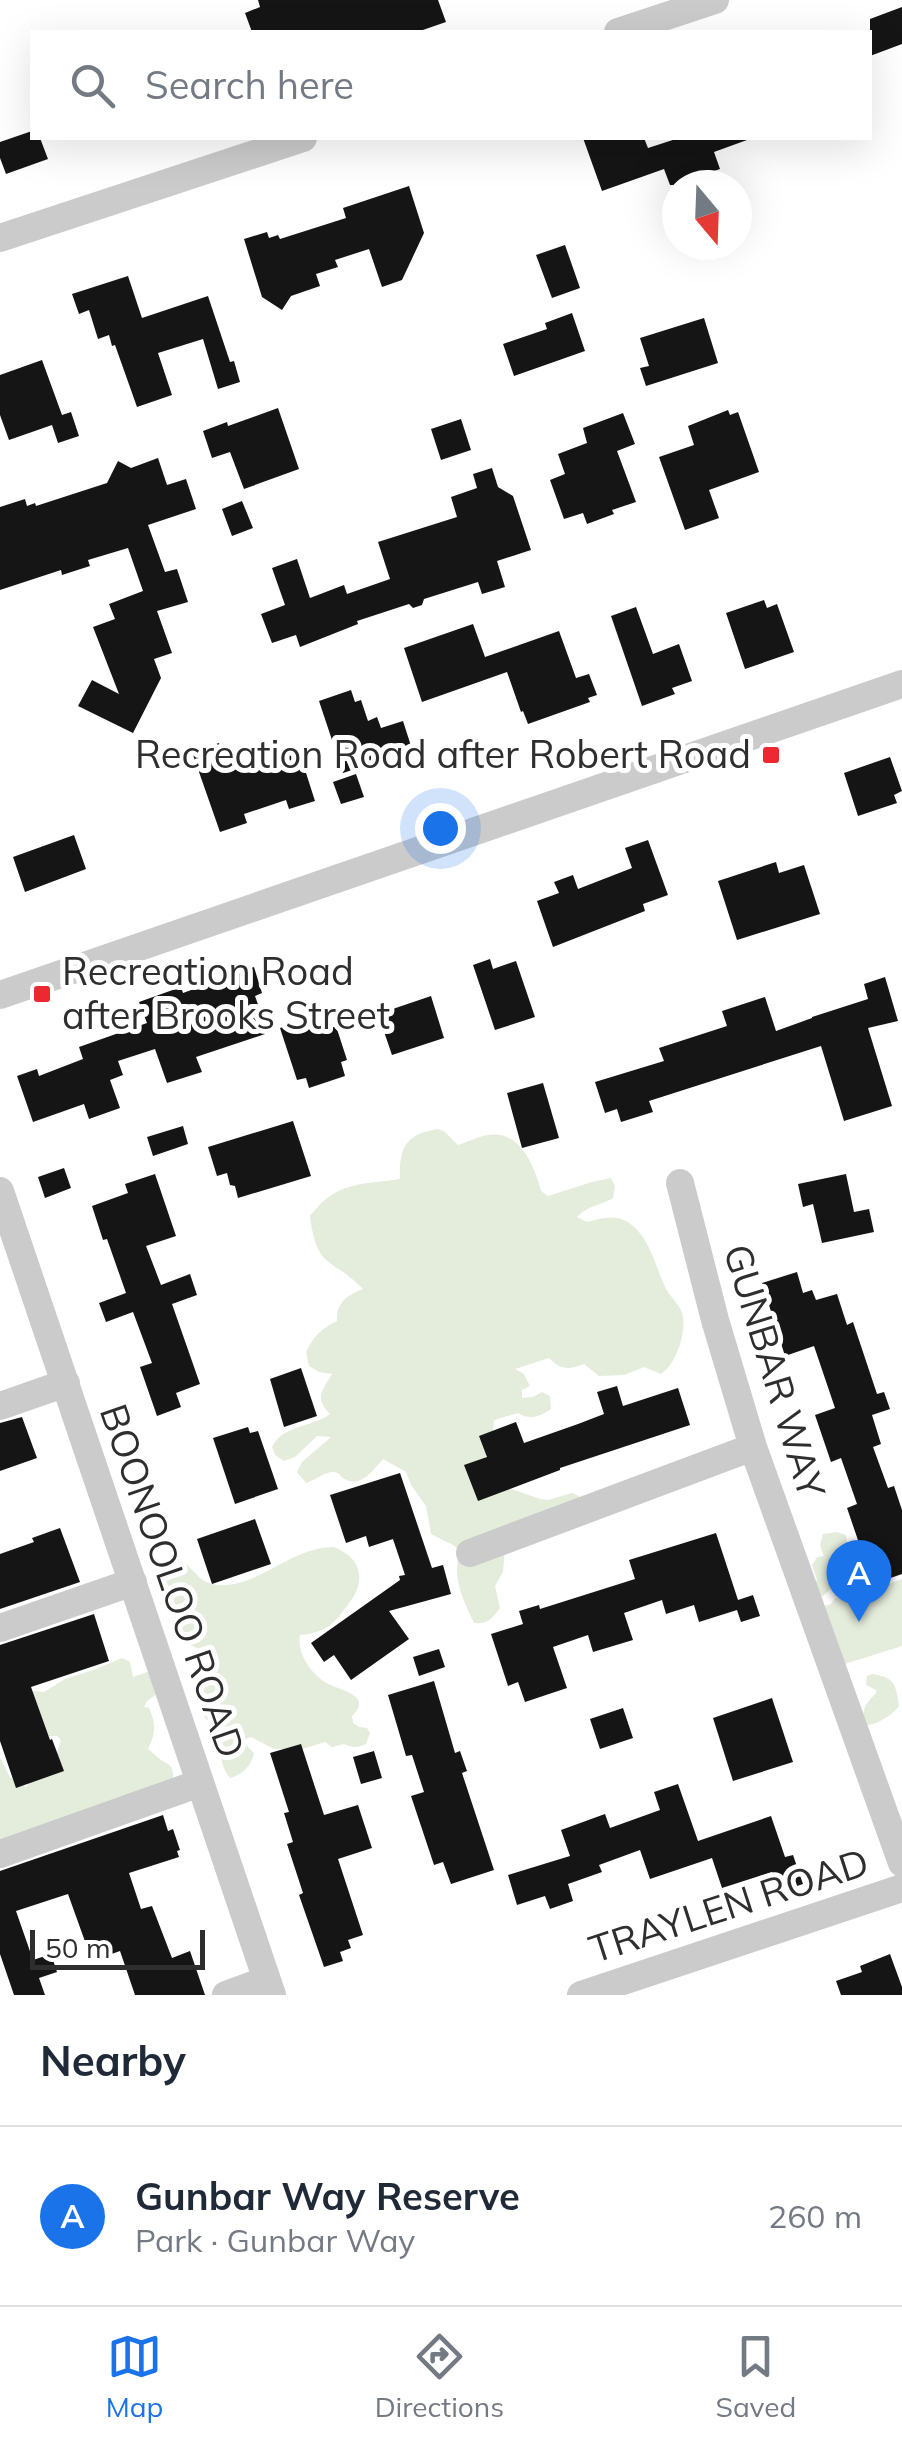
<!DOCTYPE html>
<html lang="en">
<head>
<meta charset="utf-8">
<style>
	body { margin:0; font-family:Mulish,sans-serif; background:#f2f2f3; color:#1f2937 }
	.compass { position:absolute; left:662px; top:170px; width:90px; height:90px; border-radius:50%; background:#fff; box-shadow:0 10px 40px #0002; rotate:161deg }
	.scale { position:absolute; left:30px; bottom:25px; width:175px; box-sizing:border-box; padding-left:10px; border:5px solid #2e2e2e; border-top:0; font-size:28px; line-height:35px; white-space:nowrap; color:#2e2e2e; -webkit-text-stroke:8px #fff; paint-order:stroke }
	.you { position:absolute; left:440px; top:828px; width:35px; height:35px; margin:-25px; border:8px solid #fff; border-radius:50%; background:#1a73e8; box-shadow:0 0 0 15px #1a73e833 }
	.badge { display:grid; place-items:center; width:65px; height:65px; border-radius:50%; background:#1a73e8; color:#fff; font-size:32px; font-weight:700 }
	.pin { position:absolute; translate:-50% -82px; filter:drop-shadow(0 2px 5px #0008) }
	.pin::after { content:''; position:absolute; top:52px; width:35px; height:30px; background:inherit; clip-path:polygon(0 0,100% 0,50% 100%) }
	.list { margin:0; padding:0; list-style:none }
	h2 { display:flex; justify-content:space-between; align-items:center; height:130px; margin:0; padding:0 40px; font-size:42px }
	h2 small { font-size:32px; font-weight:400; color:#747a83 }
	.list li { display:grid; grid-template-columns:65px 1fr auto; gap:30px; align-items:center; box-sizing:border-box; height:180px; padding:0 40px; border-top:2px solid #e0e1e3 }
	.list b { display:block; font-size:38px; white-space:nowrap }
	.list p { margin:0; font-size:32px; white-space:nowrap; color:#747a83 }
	.list em { font-size:32px; font-style:normal; color:#747a83 }
	.icon { flex:none; width:55px; height:55px; fill:none; stroke:currentColor; stroke-width:2; stroke-linecap:round; stroke-linejoin:round }
	.map { position:relative; flex:none; width:902px; height:1995px; overflow:hidden }
	.search { position:absolute; background:#fff; box-shadow:0 10px 40px #0002; left:30px; right:30px; top:30px; height:110px; display:flex; align-items:center; gap:25px; box-sizing:border-box; padding:0 35px; border-radius:0px; color:#747a83; font-size:38px }
	.sheet { height:310px; background:#fff }
	nav { display:flex; justify-content:space-around; align-items:center; box-sizing:border-box; height:140px; border-top:2px solid #e0e1e3; background:#fff; font-size:28px; color:#747a83 }
	nav a { display:grid; justify-items:center; gap:5px }
	nav .on { color:#1a73e8 }
	.map>svg:first-child { display:block }
</style>
</head>
<body>
<div class="map">
<svg width="902" height="1995" viewBox="0 0 902 1995">
	<rect width="100%" height="100%" fill="#fff"/>
	<path fill="#e4ecdb" d="M438 1129 444 1131 458 1145C468 1142 479 1136 489 1135 521 1130 535 1168 541 1191L548 1196 592 1182 611 1178 615 1186 613 1198C599 1206 589 1205 577 1217L587 1222C599 1219 614 1214 626 1221 650 1235 655 1266 666 1289 671 1298 681 1306 683 1316 686 1334 676 1364 661 1374L644 1367 624 1375 599 1376 584 1364C568 1370 561 1370 549 1358L515 1369 524 1374 530 1386 522 1390V1398L533 1397 542 1392 550 1396 551 1409C540 1416 530 1421 518 1413L494 1420 492 1448 481 1463 500 1485 540 1499 548 1500 572 1493 579 1496 580 1502 505 1548 503 1572 495 1586 500 1608C492 1619 488 1624 474 1623 464 1602 450 1574 461 1552 453 1542 442 1541 431 1534L426 1506 411 1485 406 1472 383 1459C374 1469 362 1487 347 1480 338 1477 342 1471 331 1472 324 1473 313 1481 306 1483L297 1472 302 1462 331 1437 317 1436 295 1457 284 1461 275 1455 272 1447C284 1424 311 1428 330 1414 314 1398 322 1391 332 1374L319 1372 309 1366 306 1352C314 1336 321 1329 337 1321 336 1303 347 1295 363 1289 331 1256 317 1271 310 1216 337 1181 360 1185 400 1179 399 1148 405 1134 438 1129Z
		M836 1532 846 1535C847 1543 848 1552 851 1560 857 1574 865 1575 854 1589H831L823 1596 818 1598 813 1587 817 1580 812 1565 817 1557 824 1556 820 1546 823 1534Z
		M334 1547C364 1559 366 1583 347 1606 340 1615 334 1624 324 1629 316 1633 308 1634 300 1635 297 1654 310 1672 325 1682 336 1690 375 1694 352 1716L353 1723 359 1727 367 1728 370 1733 366 1744C357 1748 353 1748 344 1744L332 1747 325 1742 299 1750 274 1749 251 1737 246 1739 245 1744 254 1753C252 1765 242 1775 230 1778 217 1762 223 1747 219 1729 186 1709 198 1684 208 1654L191 1645 180 1630 171 1586 156 1585 152 1579 153 1571C196 1543 186 1585 221 1585 260 1586 292 1547 334 1547Z
		M902 1579V1646L832 1668 811 1610 831 1604 835 1598 860 1595Z
		M122 1658 130 1662 133 1677 147 1672 155 1673 158 1693 147 1701 144 1707 149 1708C156 1724 156 1733 148 1749 151 1751 154 1754 157 1757 167 1765 174 1763 173 1778L0 1848V1757L10 1777 26 1787 30 1781 57 1753 61 1740 57 1736H46L24 1694 34 1691 44 1692 65 1679 96 1669Z
		M872 1674C895 1677 896 1685 899 1706 893 1715 875 1726 865 1725 861 1709 865 1705 876 1693V1690L866 1685 867 1676Z"/>
	<path fill="#151515" d="M258 0H438L446 22 417 32H252L245 13 260 7Z
		M902 7V44L870 56V19Z
		M32 131V138H40L48 159 6 174 0 158V142Z
		M583 138H644L648 148 679 138H747V140L714 152 720 169 693 178 695 185H670L664 169 602 191Z
		M409 186 424 233 402 280 382 287 369 249 335 260 338 267 316 274 320 286 291 296 282 310 262 297 244 239 267 232 269 238 278 235 280 239 346 218 343 208Z
		M565 245 580 288 552 298 536 255Z
		M128 276 142 318 208 296 230 362 234 361 240 382 218 389 203 339 158 353 172 395 137 407 115 345 112 346 109 335 98 339 89 310 79 314 72 294Z
		M572 313 585 351 514 376 503 344 547 329 545 323Z
		M704 318 718 363 646 386 640 368 649 366 640 338Z
		M42 360 62 415 71 412 79 436 58 443 52 425 9 440 0 415V375Z
		M278 408 299 469 244 489 230 452 212 458 203 431 227 422 228 426Z
		M728 410 730 415 738 412 759 472 709 490 719 518 685 530 659 457 694 445 688 426Z
		M623 413 635 444 617 451 636 502 612 510 614 514 587 524 583 513 564 519 550 480 565 474 558 454 587 443 583 428Z
		M461 419 471 450 441 460 431 429Z
		M158 458 167 485 186 479 196 509 148 525 165 572 177 569 188 602 157 611 172 653 154 659 161 678 133 733 78 706 92 680 119 694 93 627 115 619 109 604 143 591 128 548 88 560 90 566 62 575 61 570 0 590V507L25 499 27 506 35 503 36 506 107 483 118 461 131 468Z
		M492 468 498 487 513 496 531 550 497 561 505 587 482 594 478 582 424 599 422 605 413 608 409 604 357 621 358 624 300 647 296 635 272 643 261 614 285 605 272 568 297 559 310 598 344 585 347 594 390 579 378 542 457 517 451 497 477 488 473 474Z
		M242 501 253 528 232 536 222 509Z
		M764 600 767 608 777 604 794 652 745 669 726 613Z
		M636 607 653 654 679 644 692 681 672 688 675 694 642 706 611 616Z
		M473 624 485 657 559 631 576 678 589 674 597 695 588 698 590 702 528 724 523 711 521 712 507 672 422 702 404 648Z
		M351 690 355 702 361 700 368 721 377 717 381 728 403 721 411 746 390 753 391 757 343 773 319 701Z
		M219 743 229 771 298 748 315 801 289 809 286 800 244 814 247 823 220 832 192 752Z
		M890 757 902 791 894 795 897 803 858 816 844 773Z
		M356 774 364 797 341 804 333 782Z
		M74 835 86 869 25 892 13 857Z
		M648 840 668 895 643 904 645 911 553 947 537 901 559 893 554 882 573 875 578 889 632 868 625 848Z
		M776 862 779 873 804 865 820 914 737 940 718 881Z
		M490 959 493 969 516 961 535 1017 495 1030 473 965Z
		M254 967 262 993 255 996 268 1033 196 1057 202 1072 167 1083 155 1049 118 1061 123 1075 110 1080 120 1108 89 1119 84 1104 33 1122 17 1076 37 1069 39 1076 83 1059 79 1047 147 1023 139 1002 181 987 183 993Z
		M885 977 898 1021 868 1028 892 1106 844 1121 821 1046 649 1101 653 1112 621 1122 617 1109 605 1113 595 1082 664 1061 659 1048 727 1026 722 1011 765 997 776 1031 812 1018V1017L868 999 864 984Z
		M431 996 444 1038 392 1055 378 1014Z
		M321 1015 326 1030 336 1026 347 1060 341 1062 345 1076 309 1088 306 1078 297 1080 280 1028Z
		M543 1083 559 1138 522 1148 507 1093Z
		M293 1121 311 1176 238 1198 235 1186 230 1185 227 1173 217 1176 208 1147Z
		M183 1126 188 1144 153 1156 147 1137Z
		M64 1168 71 1188 45 1198 38 1177Z
		M155 1174 176 1236 146 1246 161 1285 190 1274 197 1295 172 1304 200 1384 176 1393 181 1407 157 1416 140 1367 152 1363 133 1312 106 1322 99 1303 126 1293 107 1239 103 1240 92 1206 128 1193 125 1184Z
		M846 1174 854 1212 869 1209 874 1232 822 1243 813 1204 803 1207 798 1184Z
		M797 1272 803 1293 812 1290 816 1300 837 1294 847 1325 853 1322 877 1394 884 1392 890 1409 872 1415 881 1444 873 1447 888 1488 894 1486 902 1510V1574L873 1584 847 1508 857 1504 841 1458 831 1462 815 1415 835 1408 814 1346 785 1356 762 1283Z
		M301 1368 317 1416 284 1427 270 1379Z
		M617 1386 623 1406 678 1388 690 1425 560 1468V1470L478 1501 464 1465 487 1457 479 1436 516 1422 524 1443 578 1424 604 1414 597 1392Z
		M22 1417 37 1458 0 1471V1423Z
		M248 1427 250 1433 258 1431 278 1489 235 1504 213 1438Z
		M400 1473 432 1568 443 1565 451 1594 389 1611 409 1639 351 1680 334 1655 324 1662 311 1643 400 1580 399 1576 405 1575 393 1539 369 1547 366 1536 346 1543 330 1495Z
		M255 1519 271 1564 212 1584 197 1539Z
		M60 1528 80 1582 0 1609V1554L34 1542 32 1538Z
		M716 1533 738 1600 753 1595 760 1616 741 1622 737 1610 699 1622 694 1605 666 1614 662 1600 624 1613 633 1640 593 1652 588 1635 553 1647 567 1688 525 1702 518 1682 508 1686 491 1634 523 1624 519 1611 539 1605 540 1609 635 1579 629 1560Z
		M94 1614 109 1661 31 1687 50 1740 52 1739 64 1771 16 1788 0 1741V1645Z
		M439 1649 445 1667 419 1676 413 1657Z
		M434 1681 455 1753 460 1751 467 1771 462 1773 494 1870 451 1884 443 1862 434 1865 411 1796 424 1792 412 1755 406 1756 388 1695Z
		M772 1698 793 1762 733 1781 713 1718Z
		M623 1708 633 1738 600 1749 590 1719Z
		M301 1744 324 1815 358 1805 372 1848 338 1859 363 1935 348 1940 351 1948 340 1952 343 1961 324 1967 299 1895 303 1893 287 1844 293 1842 284 1813 289 1812 270 1753Z
		M374 1751 382 1778 361 1784 353 1757Z
		M678 1784 698 1841 771 1816 785 1857 793 1855 803 1884 779 1892 772 1872 722 1888 712 1858 650 1879 640 1850 599 1865 602 1872 568 1884 573 1901 550 1909 545 1896 517 1905 508 1875 570 1856 561 1830 605 1814 610 1828 660 1810 654 1792Z
		M163 1815 168 1831 173 1829 180 1850 177 1851 179 1857 129 1873 141 1909 152 1906 172 1958 190 1951 205 1995H135L120 1951 92 1961 68 1894 16 1911 33 1960 51 1954 57 1972 39 1978 45 1995H14L0 1954V1871Z
		M890 1954 902 1987V1995H841L836 1981 862 1972 860 1966Z"/>
	<g fill="none" stroke-linecap="round" stroke-linejoin="round">
		<path stroke="#cbcbcb" stroke-width="28" d="M618 32 715 0
			M0 238 303 138
			M0 995 902 684
			M680 1183 715 1320 753 1447 902 1863
			M0 1191 272 1995
			M0 1406 66 1383
			M470 1553 753 1447
			M0 1628 133 1582
			M0 1854 200 1783
			M226 1995 267 1980
			M581 1995 902 1888"/>
	</g>
	<g fill="#ed2830" stroke="#fff" stroke-width="4">
		<rect x="761" y="745" width="20" height="20" rx="5"/>
		<rect x="32" y="984" width="20" height="20" rx="5"/>
	</g>
	<g text-anchor="middle" stroke-width="10" stroke-linejoin="round" paint-order="stroke">
		<g font-size="38" fill="#2e2e2e" stroke="#fff" text-anchor="end">
			<text x="751" y="768">Recreation Road after Robert Road</text>
			<text x="62" y="985" text-anchor="start">Recreation Road<tspan x="62" dy="44">after Brooks Street</tspan></text>
		</g>
		<g font-size="38" fill="#2e2e2e" stroke="#fff">
			<text transform="translate(774 1371) rotate(73)" y="13">GUNBAR WAY</text>
			<text transform="translate(172 1581) rotate(71)" y="13">BOONOOLOO ROAD</text>
			<text transform="translate(729 1906) rotate(-18)" y="13">TRAYLEN ROAD</text>
		</g>
	</g>
</svg>
<svg class="compass" viewBox="-18 -18 36 36"><path d="M0-13l5 13h-10z" fill="#e53935"/><path d="M0 13l5-13h-10z" fill="#747a83"/></svg>
<div class="scale">50 m</div>
<div class="you"></div>
<div class="pin badge" style="left:859px;top:1622px">A</div>
<div class="search"><svg class="icon" aria-label="search" viewBox="0 0 24 24"><circle cx="10" cy="10" r="6"/><path d="M15 15l6 6"/></svg>Search here</div>
</div>
<section class="sheet">
<h2>Nearby<small></small></h2>
<ul class="list">
<li><span class="badge">A</span><div><b>Gunbar Way Reserve</b><p>Park · Gunbar Way</p></div><em>260 m</em></li>
</ul>
</section>
<nav>
<a class="on"><svg class="icon" aria-label="map" viewBox="0 0 24 24"><path d="M3 6l6-2 6 2 6-2v14l-6 2-6-2-6 2zM9 4v14M15 6v14"/></svg>Map</a>
<a><svg class="icon" aria-label="directions" viewBox="0 0 24 24"><path d="M12 3l9 9-9 9-9-9zM9 14v-3h6M13 9l2 2-2 2"/></svg>Directions</a>
<a><svg class="icon" aria-label="saved" viewBox="0 0 24 24"><path d="M7 4h10v16l-5-4-5 4z"/></svg>Saved</a>
</nav>
</body>
</html>
